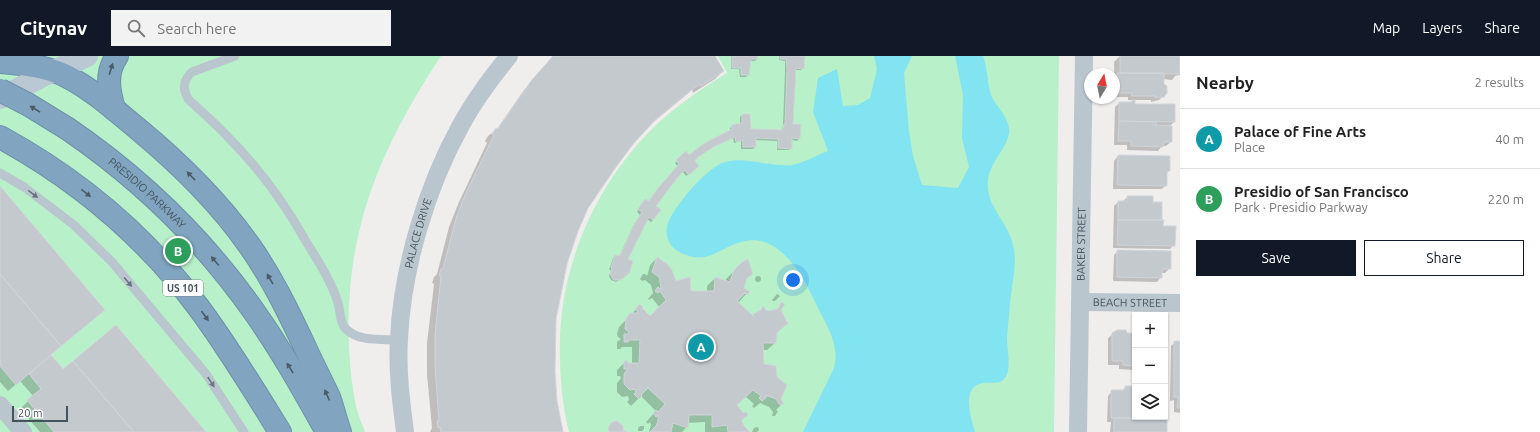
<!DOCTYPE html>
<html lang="en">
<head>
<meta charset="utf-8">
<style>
	body { margin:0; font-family:Ubuntu,sans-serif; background:#f2f2f2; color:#222 }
	.controls { position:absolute; right:12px; bottom:12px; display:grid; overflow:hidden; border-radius:0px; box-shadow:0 1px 3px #0004 }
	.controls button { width:36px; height:36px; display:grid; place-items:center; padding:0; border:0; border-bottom:1px solid #e0e0e0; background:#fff; color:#222; font:20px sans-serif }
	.compass { position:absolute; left:1084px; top:12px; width:36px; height:36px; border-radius:50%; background:#fff; box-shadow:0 1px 3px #0004; rotate:10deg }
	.scale { position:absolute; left:12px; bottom:10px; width:56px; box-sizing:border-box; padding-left:4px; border:2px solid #44535c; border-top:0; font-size:11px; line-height:14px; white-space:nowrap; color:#44535c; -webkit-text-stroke:3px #fff; paint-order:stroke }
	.you { position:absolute; left:793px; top:224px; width:14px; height:14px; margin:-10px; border:3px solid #fff; border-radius:50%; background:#1a73e8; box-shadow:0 0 0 6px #1a73e833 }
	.badge { display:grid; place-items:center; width:26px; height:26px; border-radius:50%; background:#111827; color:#fff; font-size:13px; font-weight:700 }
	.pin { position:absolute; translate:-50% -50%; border:2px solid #fff; box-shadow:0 1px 4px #0006 }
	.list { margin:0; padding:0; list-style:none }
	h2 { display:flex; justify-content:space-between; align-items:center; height:52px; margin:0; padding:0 16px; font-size:17px }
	h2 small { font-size:13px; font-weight:400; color:#767676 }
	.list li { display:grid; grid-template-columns:26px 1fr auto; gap:12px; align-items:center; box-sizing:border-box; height:60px; padding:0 16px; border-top:1px solid #e0e0e0 }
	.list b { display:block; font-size:15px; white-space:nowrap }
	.list p { margin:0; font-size:13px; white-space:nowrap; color:#767676 }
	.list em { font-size:13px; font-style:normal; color:#767676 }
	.actions { display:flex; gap:8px; padding:12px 16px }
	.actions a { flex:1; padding:9px 0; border:1px solid #111827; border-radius:0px; text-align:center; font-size:14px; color:#111827 }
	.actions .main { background:#111827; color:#fff }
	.icon { flex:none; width:22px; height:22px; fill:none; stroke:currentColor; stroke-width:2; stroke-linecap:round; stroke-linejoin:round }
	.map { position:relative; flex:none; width:1180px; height:376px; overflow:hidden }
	header { display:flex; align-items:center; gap:24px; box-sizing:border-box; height:56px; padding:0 20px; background:#111827; color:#fff }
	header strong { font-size:19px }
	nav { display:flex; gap:22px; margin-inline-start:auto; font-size:14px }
	.search { width:280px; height:36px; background:#f2f2f2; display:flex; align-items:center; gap:10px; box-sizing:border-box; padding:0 14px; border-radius:0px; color:#767676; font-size:15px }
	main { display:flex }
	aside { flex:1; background:#fff }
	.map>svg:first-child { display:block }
</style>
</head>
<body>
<header>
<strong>Citynav</strong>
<div class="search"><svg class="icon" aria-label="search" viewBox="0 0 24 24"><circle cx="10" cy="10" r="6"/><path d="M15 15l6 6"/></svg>Search here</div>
<nav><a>Map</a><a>Layers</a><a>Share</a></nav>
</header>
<main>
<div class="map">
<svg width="1180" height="376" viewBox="0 0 1180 376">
	<rect width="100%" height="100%" fill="#f0eded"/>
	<path fill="#b8f1c9" d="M0 0H441C406 53 375 110 360 172 346 227 345 295 356 350 358 359 362 368 365 376H0Z
		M718 0H1059L1054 376H569C563 353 561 330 560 307 556 218 592 131 656 69 678 49 702 32 727 17Z"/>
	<path fill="#82e3f1" d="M874 0H912L904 17 909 75 913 100 922 129 958 132 969 111 962 82 963 39 955 0H983C988 13 987 26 991 39 996 51 1011 63 1009 77 1006 96 985 109 988 133 990 152 1005 165 1011 182 1019 203 1012 226 1010 248 1009 259 1008 270 1007 281 1007 292 1010 304 1008 315 1004 330 995 326 984 327 960 329 971 362 975 376H803L834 312C840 288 827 271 817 250 803 220 780 175 741 186 717 193 706 211 678 195 669 190 665 180 667 170 672 152 707 111 725 106 742 101 762 108 780 109 783 109 788 110 792 109 804 107 817 99 828 95L813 56 818 22 837 13 843 50 858 49 870 42 877 13Z"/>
	<path fill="#0003" d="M554 0H714L723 15 715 23 693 37 692 34 650 69 633 86 587 152 577 175 566 208 555 262 554 316 556 345 562 376H430L432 372 427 318V287L434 228 432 227 434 221 437 218 449 171 459 146 487 87 485 85 488 80 497 73 524 34Z
		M731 0H756L757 3 755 5H749L748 19 746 21H740L739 13H731Z
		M779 0H804L803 12 801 14H795L792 69 799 83 797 85 791 84V92L789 94H777V85L755 84V91L753 93H741V85L734 87 733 82 712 91 695 103 693 105 698 110 686 120 682 115 654 150 653 164 651 166 647 163 627 204 628 218 616 226 611 224 609 220 611 214H609L613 202 615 200 619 201 632 172 640 159 637 156 643 146H648L678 111 675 107 686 97 689 100 730 75V72L732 70 740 68V61L742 59 751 74 782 75 783 69 785 15V5L779 4Z
		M1120 0H1180V19L1175 20 1172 24 1163 23V40L1159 44 1151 46V44H1134V49H1174V66L1169 71 1171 86 1166 90H1162L1158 95 1127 94V89H1114L1115 51 1119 47H1130L1133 44H1128V41H1115L1114 6Z
		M1118 100 1169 101V115L1166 118V129L1162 133H1113L1114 105Z
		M0 132 96 261 50 299 63 315 205 376H40L20 353 33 340 20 325 8 335 0 326Z
		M1128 141 1152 147 1162 171 1174 189 1170 193 1113 192 1114 150 1118 146 1123 145Z
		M1118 195 1170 212 1165 217H1161V221L1157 226 1113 225 1114 199Z
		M657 202 675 226 690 236H707V230L715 222 725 226 726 223 734 215 751 218 746 224 743 232 748 236 738 247 752 261 766 255H775L782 248 780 254 787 268 776 277 775 287 767 294H763V309L782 348 776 354 778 355 775 360H772L773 356 769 351 760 347 754 352 752 350 754 348 745 340 736 349 742 359H747L741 365 748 376H705V366L687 367V371L682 376H649L651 369 650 366 648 368 646 366 656 355 641 340 631 350 627 346 629 344 628 340 622 341 617 336V327L621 322 620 320H617V314L625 306 627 308H632V291H622L620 293H617V286L621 283 618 281 617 278 619 271 640 249 641 252 650 261 660 252 652 242 649 244 648 243 653 237 651 229 645 224 642 225 640 223 643 218H645L647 220 650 209Z
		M755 223a3 3 0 1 1 6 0a3 3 0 1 1-6 0Z
		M777 238 780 240 775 245H773L772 244Z
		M1113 278H1135V316L1133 314 1119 313V309H1108V282Z
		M1175 286H1180V357L1174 356V344L1170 345 1171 290Z
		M1126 331H1135V361H1155L1166 376H1110L1111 366H1107L1108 340 1112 335H1121Z
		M640 370H644V373L642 375H638V372Z
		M758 371 759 374 757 376H752L754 372Z"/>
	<path fill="#c4c9cd" stroke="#d1d4d9" d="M553 0H715L724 15 701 30 700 28 688 36 656 63 634 87 616 111 588 152 578 175 567 208 556 263 555 316 557 345 563 376H441L440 371 438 372 437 365H439L435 310V279L441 220H439L441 213H443L456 162 466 137 494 79 492 78 496 72 498 73 531 25Z
		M732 0H757L758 3H751L749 19H741V12H732Z
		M780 0H805L804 13 796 12 793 68H801L800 83 792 82V93L778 92V83L756 82V91H743V84L736 86 735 81 715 90 698 101 695 105 699 110 689 119 685 114 678 121 656 150 661 154 653 164 649 161 628 203 633 205 629 218 626 217 625 221 621 224H614L610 218 612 212H611L615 199 620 200 634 169 642 156 638 153 645 143 649 145 658 132 679 108 676 104 686 95 689 99 703 88 732 73 731 69 742 67V58H750L751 73 783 74 784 68H785L787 12 786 3H780Z
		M1120 0H1180V15L1179 18 1120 17Z
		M1117 17H1164V28L1167 30V37L1164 41 1155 42V40H1132V37H1119L1117 29H1116V20H1117Z
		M1132 44H1135V48H1175V66L1119 65V46H1132Z
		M1119 65 1156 66V69L1172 70V86H1164L1163 91 1131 90V85H1118Z
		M1118 99 1170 100V115H1167V130L1117 129Z
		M0 130 105 254 61 290 0 218Z
		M1127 140H1153V146H1162V164H1118V145H1127Z
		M1118 164H1164L1163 170H1176L1175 190 1117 189Z
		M1117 194 1171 195V213H1162V222L1117 221Z
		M657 201 667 208 672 214 676 225 690 221 691 235H714L715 221 730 226 734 214 742 206 748 203 753 218 747 222 744 232 750 236 747 239 745 237 737 245 754 261 753 258 761 254 763 250 766 254 769 255 778 253 781 246 785 248 781 254 788 268 783 270 777 277 776 287H763L764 308 776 310 777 321 787 329 781 343 784 348 780 349 776 343 768 340H765L766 342 762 345 759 342 761 340 753 334 737 349 743 357 746 356 748 359 744 362 743 361 742 365 744 370 750 376H728L727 369 712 371V359H689L688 372 673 367 671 376H650L656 370 658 365V359L656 361 653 357 656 354 658 356 665 348 648 332 641 339 642 340 639 343 634 338 636 336 635 333 630 334 624 328V319L625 316 628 314 627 313H624V305H628V307H639L640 284H629L628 286H624V278H628L629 276 625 273 626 263 630 257H637L638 256 635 253 640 248 643 251 642 252 650 260 666 244 660 235 658 237 655 235 658 231 660 233 661 231 659 221 652 216Z
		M0 218 61 290 16 329 0 310Z
		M116 269 206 376H134L73 305Z
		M1117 274H1126L1127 277H1135V310L1123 309V305H1112V277Z
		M1174 285H1180V352H1177L1178 341H1174Z
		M51 299 63 313 73 305 134 376H54L27 344 41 333 29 318Z
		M1125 330H1135V361H1156V362H1111V334H1125Z
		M1114 362H1167V376H1114Z
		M617 365 623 370V376L626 374V376H609L608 373 610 368 614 365Z"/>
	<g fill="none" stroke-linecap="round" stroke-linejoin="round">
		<g stroke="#6d90ab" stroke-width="24">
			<g id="motorway">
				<path d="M0 6C23 8 47 10 68 21 93 34 116 55 138 73 179 107 218 145 249 189 271 220 288 255 304 289 312 307 321 324 329 341 333 352 336 365 340 376"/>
				<path d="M114 53C109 35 105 17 117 0"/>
				<path id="s4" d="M68 73C141 123 204 184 255 257 282 295 304 335 327 376"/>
				<path d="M0 81C77 123 146 181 199 252 228 291 254 334 280 376"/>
			</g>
		</g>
		<path stroke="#bac6ce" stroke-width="9" d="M235 0 192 16C183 24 182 34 189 44 202 56 215 67 227 80 257 110 283 145 304 182 316 202 331 224 338 247 341 256 339 266 346 273 359 286 381 283 399 284
			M0 117 24 131 74 169 112 206 206 318 244 376"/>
		<g stroke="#bac6ce" stroke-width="18">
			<path id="s1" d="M1080 246 1180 247"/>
			<path d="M0 349 23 376"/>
			<path id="s2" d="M405 376C401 345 397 314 399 283 402 213 427 130 461 69 474 45 491 22 509 0"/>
			<path id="s3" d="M1078 376 1084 0"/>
		</g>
		<path stroke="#b9c8d3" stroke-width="22" d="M0 42 47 18 87 0"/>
		<use href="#motorway" stroke="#81a5c0" stroke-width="22"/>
		<g stroke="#6d90ab" stroke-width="24" stroke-linecap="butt">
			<path id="motorway-bridge" d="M0 34 29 49 68 73"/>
		</g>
		<use href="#motorway-bridge" stroke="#81a5c0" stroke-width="22"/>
	</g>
	<defs><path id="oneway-solid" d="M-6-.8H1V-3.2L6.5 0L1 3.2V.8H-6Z"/></defs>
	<g fill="#4a5b66">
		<use href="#oneway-solid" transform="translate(111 13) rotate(-73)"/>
		<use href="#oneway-solid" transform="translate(35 53) rotate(-149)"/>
		<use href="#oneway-solid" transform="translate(191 120) rotate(-134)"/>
		<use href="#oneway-solid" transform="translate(86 137) rotate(38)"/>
		<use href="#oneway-solid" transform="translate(215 205) rotate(-130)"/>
		<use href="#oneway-solid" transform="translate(270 223) rotate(-120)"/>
		<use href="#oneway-solid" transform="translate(205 260) rotate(54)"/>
		<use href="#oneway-solid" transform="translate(290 312) rotate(-121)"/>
		<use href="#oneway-solid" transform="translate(327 339) rotate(-114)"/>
	</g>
	<g fill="#67767e">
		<use href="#oneway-solid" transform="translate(33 138) rotate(37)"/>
		<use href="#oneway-solid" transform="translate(128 226) rotate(50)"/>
		<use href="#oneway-solid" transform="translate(211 326) rotate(57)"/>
	</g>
	<g text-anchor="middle" stroke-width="4" stroke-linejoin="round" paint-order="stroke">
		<rect fill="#fff" stroke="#7c878d" stroke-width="1" x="163" y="224" width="40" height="16" rx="3"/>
		<g font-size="10" font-weight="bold" fill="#44535c">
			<text x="183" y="236">US 101</text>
		</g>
		<g font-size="11" fill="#44535c" stroke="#fff">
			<text dy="4" stroke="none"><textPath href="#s4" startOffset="102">PRESIDIO PARKWAY</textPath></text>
			<text dy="4" stroke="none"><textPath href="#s2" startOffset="201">PALACE DRIVE</textPath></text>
			<text dy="4" stroke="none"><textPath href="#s3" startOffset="188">BAKER STREET</textPath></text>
			<text dy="4" stroke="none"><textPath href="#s1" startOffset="50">BEACH STREET</textPath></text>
		</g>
	</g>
</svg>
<div class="controls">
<button>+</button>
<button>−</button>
<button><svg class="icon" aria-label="layers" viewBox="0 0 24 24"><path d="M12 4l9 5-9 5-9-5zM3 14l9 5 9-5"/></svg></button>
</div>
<svg class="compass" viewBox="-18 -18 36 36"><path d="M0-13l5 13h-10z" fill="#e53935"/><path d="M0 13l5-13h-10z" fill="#767676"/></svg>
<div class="scale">20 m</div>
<div class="you"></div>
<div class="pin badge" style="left:701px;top:291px;background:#0f9aa8">A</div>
<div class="pin badge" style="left:178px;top:195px;background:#2e9e5b">B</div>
</div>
<aside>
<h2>Nearby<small>2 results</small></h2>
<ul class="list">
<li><span class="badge" style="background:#0f9aa8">A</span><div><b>Palace of Fine Arts</b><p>Place</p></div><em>40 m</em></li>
<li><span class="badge" style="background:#2e9e5b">B</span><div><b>Presidio of San Francisco</b><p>Park · Presidio Parkway</p></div><em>220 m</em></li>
</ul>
<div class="actions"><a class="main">Save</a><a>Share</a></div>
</aside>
</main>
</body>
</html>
